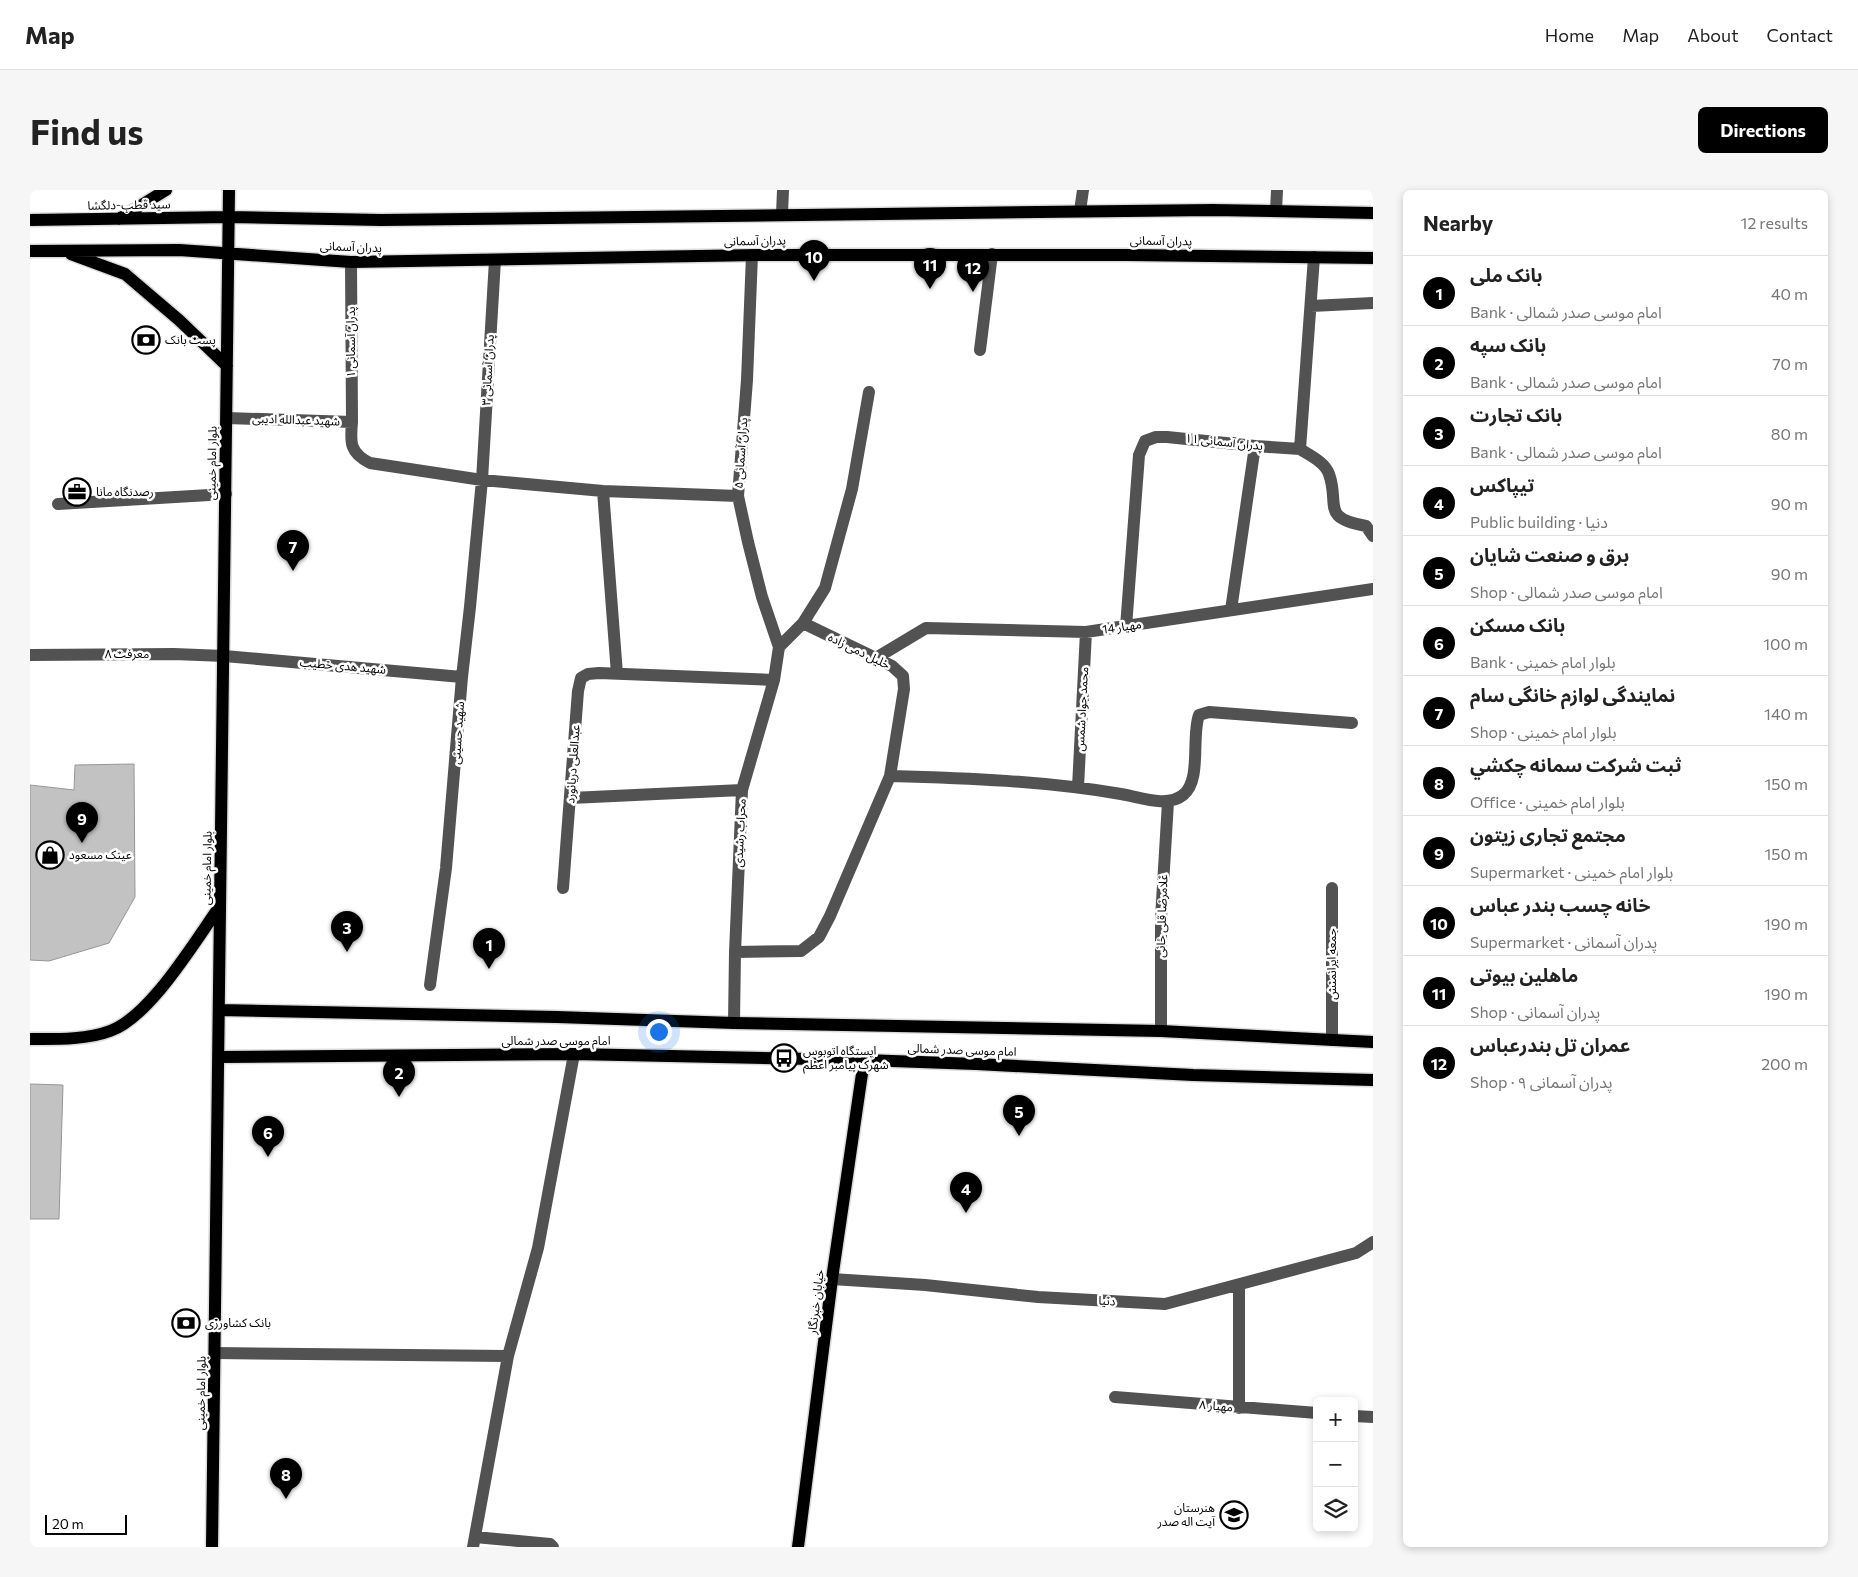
<!DOCTYPE html>
<html lang="en">
<head>
<meta charset="utf-8">
<style>
	body { margin:0; font-family:Commissioner,"Noto Sans Arabic",sans-serif; background:#f6f6f6; color:#222 }
	.controls { position:absolute; right:15px; bottom:15px; display:grid; overflow:hidden; border-radius:8px; box-shadow:0 2px 8px #0003 }
	.controls button { width:45px; height:45px; display:grid; place-items:center; padding:0; border:0; border-bottom:1px solid #e0e0e0; background:#fff; color:#222; font:25px sans-serif }
	.scale { position:absolute; left:15px; bottom:12px; width:82px; box-sizing:border-box; padding-left:5px; border:2px solid #000; border-top:0; font-size:14px; line-height:18px; white-space:nowrap; color:#000; -webkit-text-stroke:4px #fff; paint-order:stroke }
	.you { position:absolute; left:628px; top:841px; width:18px; height:18px; margin:-12px; border:4px solid #fff; border-radius:50%; background:#1a73e8; box-shadow:0 0 0 8px #1a73e833 }
	.badge { display:grid; place-items:center; width:32px; height:32px; border-radius:50%; background:#000; color:#fff; font-size:16px; font-weight:700 }
	.pin { position:absolute; translate:-50% -41px; filter:drop-shadow(0 1px 2px #0008) }
	.pin::after { content:''; position:absolute; top:26px; width:18px; height:15px; background:inherit; clip-path:polygon(0 0,100% 0,50% 100%) }
	.list { margin:0; padding:0; list-style:none }
	h2 { display:flex; justify-content:space-between; align-items:center; height:65px; margin:0; padding:0 20px; font-size:21px }
	h2 small { font-size:16px; font-weight:400; color:#767676 }
	.list li { display:grid; grid-template-columns:32px 1fr auto; gap:15px; align-items:center; box-sizing:border-box; height:70px; padding:0 20px; border-top:1px solid #e0e0e0 }
	.list b { display:block; font-size:19px; white-space:nowrap }
	.list p { margin:0; font-size:16px; white-space:nowrap; color:#767676 }
	.list em { font-size:16px; font-style:normal; color:#767676 }
	.icon { flex:none; width:28px; height:28px; fill:none; stroke:currentColor; stroke-width:2; stroke-linecap:round; stroke-linejoin:round }
	.map { position:relative; flex:none; width:1343px; height:1357px; overflow:hidden; border-radius:8px }
	header { display:flex; align-items:center; gap:30px; box-sizing:border-box; height:70px; padding:0 25px; background:#fff; border-bottom:1px solid #e0e0e0 }
	header strong { font-size:24px }
	nav { display:flex; gap:28px; margin-inline-start:auto; font-size:18px }
	.intro { display:flex; align-items:center; justify-content:space-between; box-sizing:border-box; height:120px; padding:0 30px }
	h1 { margin:0; font-size:35px }
	.button { padding:12px 22px; border-radius:8px; background:#000; color:#fff; font-size:18px; font-weight:700 }
	main { display:flex; gap:30px; padding:0 30px }
	aside { flex:1; background:#fff; border-radius:8px; box-shadow:0 2px 8px #0003 }
	.map>svg:first-child { display:block }
</style>
</head>
<body>
<header>
<strong>Map</strong>
<nav><a>Home</a><a>Map</a><a>About</a><a>Contact</a></nav>
</header>
<div class="intro"><h1>Find us</h1><a class="button">Directions</a></div>
<main>
<div class="map">
<svg width="1343" height="1357" viewBox="0 0 1343 1357">
	<rect width="100%" height="100%" fill="#fff"/>
	<path fill="#c2c2c2" stroke="#969696" d="M104 574 105 707 79 753 19 771 0 770V595L44 600 45 575Z
		M0 894 33 895 29 1029H0Z"/>
	<g fill="none" stroke-linecap="round" stroke-linejoin="round">
		<g stroke="#dbdbdb" stroke-width="15">
			<path id="major" d="M89 29 136 0
				M0 30 199 27 351 30 1183 20 1343 23
				M0 61 149 60 321 72 728 65H1097L1343 68
				M41 64 95 84 149 130 197 176
				M189 820 527 827 704 833 1131 841 1343 852
				M0 849C25 849 56 850 80 841 120 827 165 751 190 716
				M189 867 544 864 834 870 946 874 1163 885 1343 890
				M182 1357 199 0
				M768 1357 802 1089 834 870"/>
		</g>
		<path stroke="#525252" stroke-width="12" d="M1050 21 1053 0
			M1246 21 1247 0
			M752 24 753 0
			M321 72 322 232
			M1281 116 1343 113
			M950 160 962 64
			M197 228 322 232C320 253 320 263 340 273L452 290 573 301 708 306
			M1270 259C1279 265 1295 272 1299 284 1310 315 1290 328 1336 336L1343 346
			M573 301 587 484
			M28 314 196 304
			M1201 420 1225 256
			M773 433 862 476 873 486 874 499 860 586
			M1096 437 1109 265 1115 251 1126 247H1137L1225 256 1270 259 1284 67
			M749 457 773 433 795 398 822 299 839 202
			M0 465 144 464 194 466 432 487
			M846 468 896 438 1056 442 1343 399
			M1048 597 1056 442
			M541 608 712 600
			M533 698 548 501 551 488 558 484 569 483 744 490
			M705 762 771 761 789 747 800 726 860 586C938 588 1015 591 1091 604 1110 607 1137 618 1153 605 1172 590 1161 547 1169 525L1179 522 1322 533
			M400 795 416 678 432 487 440 417 452 290 465 70
			M704 833 705 762 712 600 744 490 749 457 732 407 718 352 708 306 717 190 722 65
			M1131 841V728L1138 612
			M1302 850V698
			M802 1089 895 1095 1008 1107 1135 1114 1326 1063 1343 1052
			M1209 1095V1218
			M185 1163 478 1166
			M1085 1207 1287 1223
			M1324 1226 1343 1227
			M445 1347 520 1354 523 1357
			M443 1357 478 1166 508 1058 544 864"/>
		<use href="#major" stroke="#000" stroke-width="12"/>
	</g>
	<defs>
		<g id="bank-ring" transform="scale(1.4375)"><circle r="9.5" fill="#fff" stroke="#000" stroke-width="1.5"/><path d="M-6-4H6V4H-6ZM0-2.3a2.3 2.3 0 1 0 0 4.6a2.3 2.3 0 1 0 0-4.6Z" fill="#000"/></g>
		<g id="office-ring" transform="scale(1.4375)"><circle r="9.5" fill="#fff" stroke="#000" stroke-width="1.5"/><path d="M-6-3h4V-5.5h4V-3h4V5H-6ZM-1-4.5V-3h2v-1.5ZM-6 0V1H6V0Z" fill="#000"/></g>
		<g id="shop-ring" transform="scale(1.4375)"><circle r="9.5" fill="#fff" stroke="#000" stroke-width="1.5"/><path d="M-5-2.5h2.3a2.7 3.5 0 0 1 5.4 0H5L5.5 6h-11ZM-1.5-2.5h3a1.5 2.3 0 0 0-3 0Z" fill="#000"/></g>
		<g id="bus-ring" transform="scale(1.4375)"><circle r="9.5" fill="#fff" stroke="#000" stroke-width="1.5"/><path d="M-5-6H5V4H4V6H2V4H-2V6H-4V4H-5ZM-3.5-4V0h7V-4ZM-3.5 1.2v1.5H-2V1.2ZM2 1.2v1.5H3.5V1.2Z" fill="#000"/></g>
		<g id="school-ring" transform="scale(1.4375)"><circle r="9.5" fill="#fff" stroke="#000" stroke-width="1.5"/><path d="M0-5L7-2L0 1L-7-2ZM-4 1L0 2.5L4 1V4Q0 6-4 4Z" fill="#000"/></g>
	</defs>
	<g fill-rule="evenodd">
		<use href="#bank-ring" x="116" y="150"/>
		<use href="#office-ring" x="47" y="302"/>
		<use href="#shop-ring" x="20" y="665"/>
		<use href="#bus-ring" x="754" y="868"/>
		<use href="#bank-ring" x="156" y="1133"/>
		<use href="#school-ring" x="1204" y="1325"/>
	</g>
	<g text-anchor="middle" stroke-width="5" stroke-linejoin="round" paint-order="stroke">
		<g font-size="12" fill="#000" stroke="#fff">
			<text transform="translate(99 15) rotate(-1)" y="4">سید قطب-دلگشا</text>
			<text transform="translate(725 51) rotate(-1)" y="4">پدران آسمانی</text>
			<text transform="translate(1131 51) rotate(1)" y="4">پدران آسمانی</text>
			<text transform="translate(321 57) rotate(2)" y="4">پدران آسمانی</text>
			<text transform="translate(321 152) rotate(-90)" y="4">پدران آسمانی ۱</text>
			<text transform="translate(458 180) rotate(-87)" y="4">پدران آسمانی ۳</text>
			<text transform="translate(266 230) rotate(2)" y="4">شهید عبدالله ادیبی</text>
			<text transform="translate(1194 252) rotate(6)" y="4">پدران آسمانی ۱۱</text>
			<text transform="translate(711 263) rotate(-86)" y="4">پدران آسمانی ۵</text>
			<text transform="translate(182 273) rotate(-89)" y="4">بلوار امام خمینی</text>
			<text transform="translate(1092 437) rotate(-8)" y="4">مهیار 14</text>
			<text transform="translate(829 461) rotate(26)" y="4">خلیل دمی زاده</text>
			<text x="97" y="468">معرفت ۸</text>
			<text transform="translate(313 476) rotate(5)" y="4">شهید هدی خطیب</text>
			<text transform="translate(1052 519) rotate(-87)" y="4">محمد جواد شمس</text>
			<text transform="translate(428 543) rotate(-86)" y="4">شهید حسینی</text>
			<text transform="translate(543 574) rotate(-86)" y="4">عبدالعلی دریانورد</text>
			<text transform="translate(710 643) rotate(-87)" y="4">محراب رشیدی</text>
			<text transform="translate(177 678) rotate(-89)" y="4">بلوار امام خمینی</text>
			<text transform="translate(1132 726) rotate(-88)" y="4">غلامرضا قلی خانی</text>
			<text transform="translate(1302 774) rotate(-90)" y="4">جمعه ایرانمنش</text>
			<text x="526" y="855">امام موسی صدر شمالی</text>
			<text transform="translate(932 860) rotate(2)" y="4">امام موسی صدر شمالی</text>
			<text transform="translate(1077 1111) rotate(3)" y="4">دنیا</text>
			<text transform="translate(786 1112) rotate(-83)" y="4">خیابان خبرنگار</text>
			<text transform="translate(171 1203) rotate(-89)" y="4">بلوار امام خمینی</text>
			<text transform="translate(1186 1216) rotate(5)" y="4">مهیار ۸</text>
		</g>
		<g font-size="12" fill="#000" stroke="#fff" text-anchor="start">
			<text x="135" y="154">پست بانک</text>
			<text x="66" y="306">رصدنگاه مانا</text>
			<text x="39" y="669">عینک ‌‌مسعود</text>
			<text x="773" y="865">ایستگاه اتوبوس<tspan x="773" dy="14">شهرک پیامبر اعظم</tspan></text>
			<text x="175" y="1137">بانک کشاورزی</text>
			<text x="1185" y="1322" text-anchor="end">هنرستان<tspan x="1185" dy="14">آیت اله صدر</tspan></text>
		</g>
	</g>
</svg>
<div class="controls">
<button>+</button>
<button>−</button>
<button><svg class="icon" aria-label="layers" viewBox="0 0 24 24"><path d="M12 4l9 5-9 5-9-5zM3 14l9 5 9-5"/></svg></button>
</div>
<div class="scale">20 m</div>
<div class="you"></div>
<div class="pin badge" style="left:459px;top:779px">1</div>
<div class="pin badge" style="left:369px;top:907px">2</div>
<div class="pin badge" style="left:317px;top:762px">3</div>
<div class="pin badge" style="left:936px;top:1023px">4</div>
<div class="pin badge" style="left:989px;top:946px">5</div>
<div class="pin badge" style="left:238px;top:967px">6</div>
<div class="pin badge" style="left:263px;top:381px">7</div>
<div class="pin badge" style="left:256px;top:1309px">8</div>
<div class="pin badge" style="left:52px;top:653px">9</div>
<div class="pin badge" style="left:784px;top:91px">10</div>
<div class="pin badge" style="left:900px;top:99px">11</div>
<div class="pin badge" style="left:943px;top:102px">12</div>
</div>
<aside>
<h2>Nearby<small>12 results</small></h2>
<ul class="list">
<li><span class="badge">1</span><div><b>بانک ملی</b><p>Bank · امام موسی صدر شمالی</p></div><em>40 m</em></li>
<li><span class="badge">2</span><div><b>بانک سپه</b><p>Bank · امام موسی صدر شمالی</p></div><em>70 m</em></li>
<li><span class="badge">3</span><div><b>بانک تجارت</b><p>Bank · امام موسی صدر شمالی</p></div><em>80 m</em></li>
<li><span class="badge">4</span><div><b>تیپاکس</b><p>Public building · دنیا</p></div><em>90 m</em></li>
<li><span class="badge">5</span><div><b>برق و صنعت شایان</b><p>Shop · امام موسی صدر شمالی</p></div><em>90 m</em></li>
<li><span class="badge">6</span><div><b>بانک مسکن</b><p>Bank · بلوار امام خمینی</p></div><em>100 m</em></li>
<li><span class="badge">7</span><div><b>نمایندگی لوازم خانگی سام</b><p>Shop · بلوار امام خمینی</p></div><em>140 m</em></li>
<li><span class="badge">8</span><div><b>ثبت شركت سمانه چكشي</b><p>Office · بلوار امام خمینی</p></div><em>150 m</em></li>
<li><span class="badge">9</span><div><b>مجتمع تجاری زیتون</b><p>Supermarket · بلوار امام خمینی</p></div><em>150 m</em></li>
<li><span class="badge">10</span><div><b>خانه چسب بندر عباس</b><p>Supermarket · پدران آسمانی</p></div><em>190 m</em></li>
<li><span class="badge">11</span><div><b>ماهلین بیوتی</b><p>Shop · پدران آسمانی</p></div><em>190 m</em></li>
<li><span class="badge">12</span><div><b>عمران تل بندرعباس</b><p>Shop · پدران آسمانی ۹</p></div><em>200 m</em></li>
</ul>
</aside>
</main>
</body>
</html>
